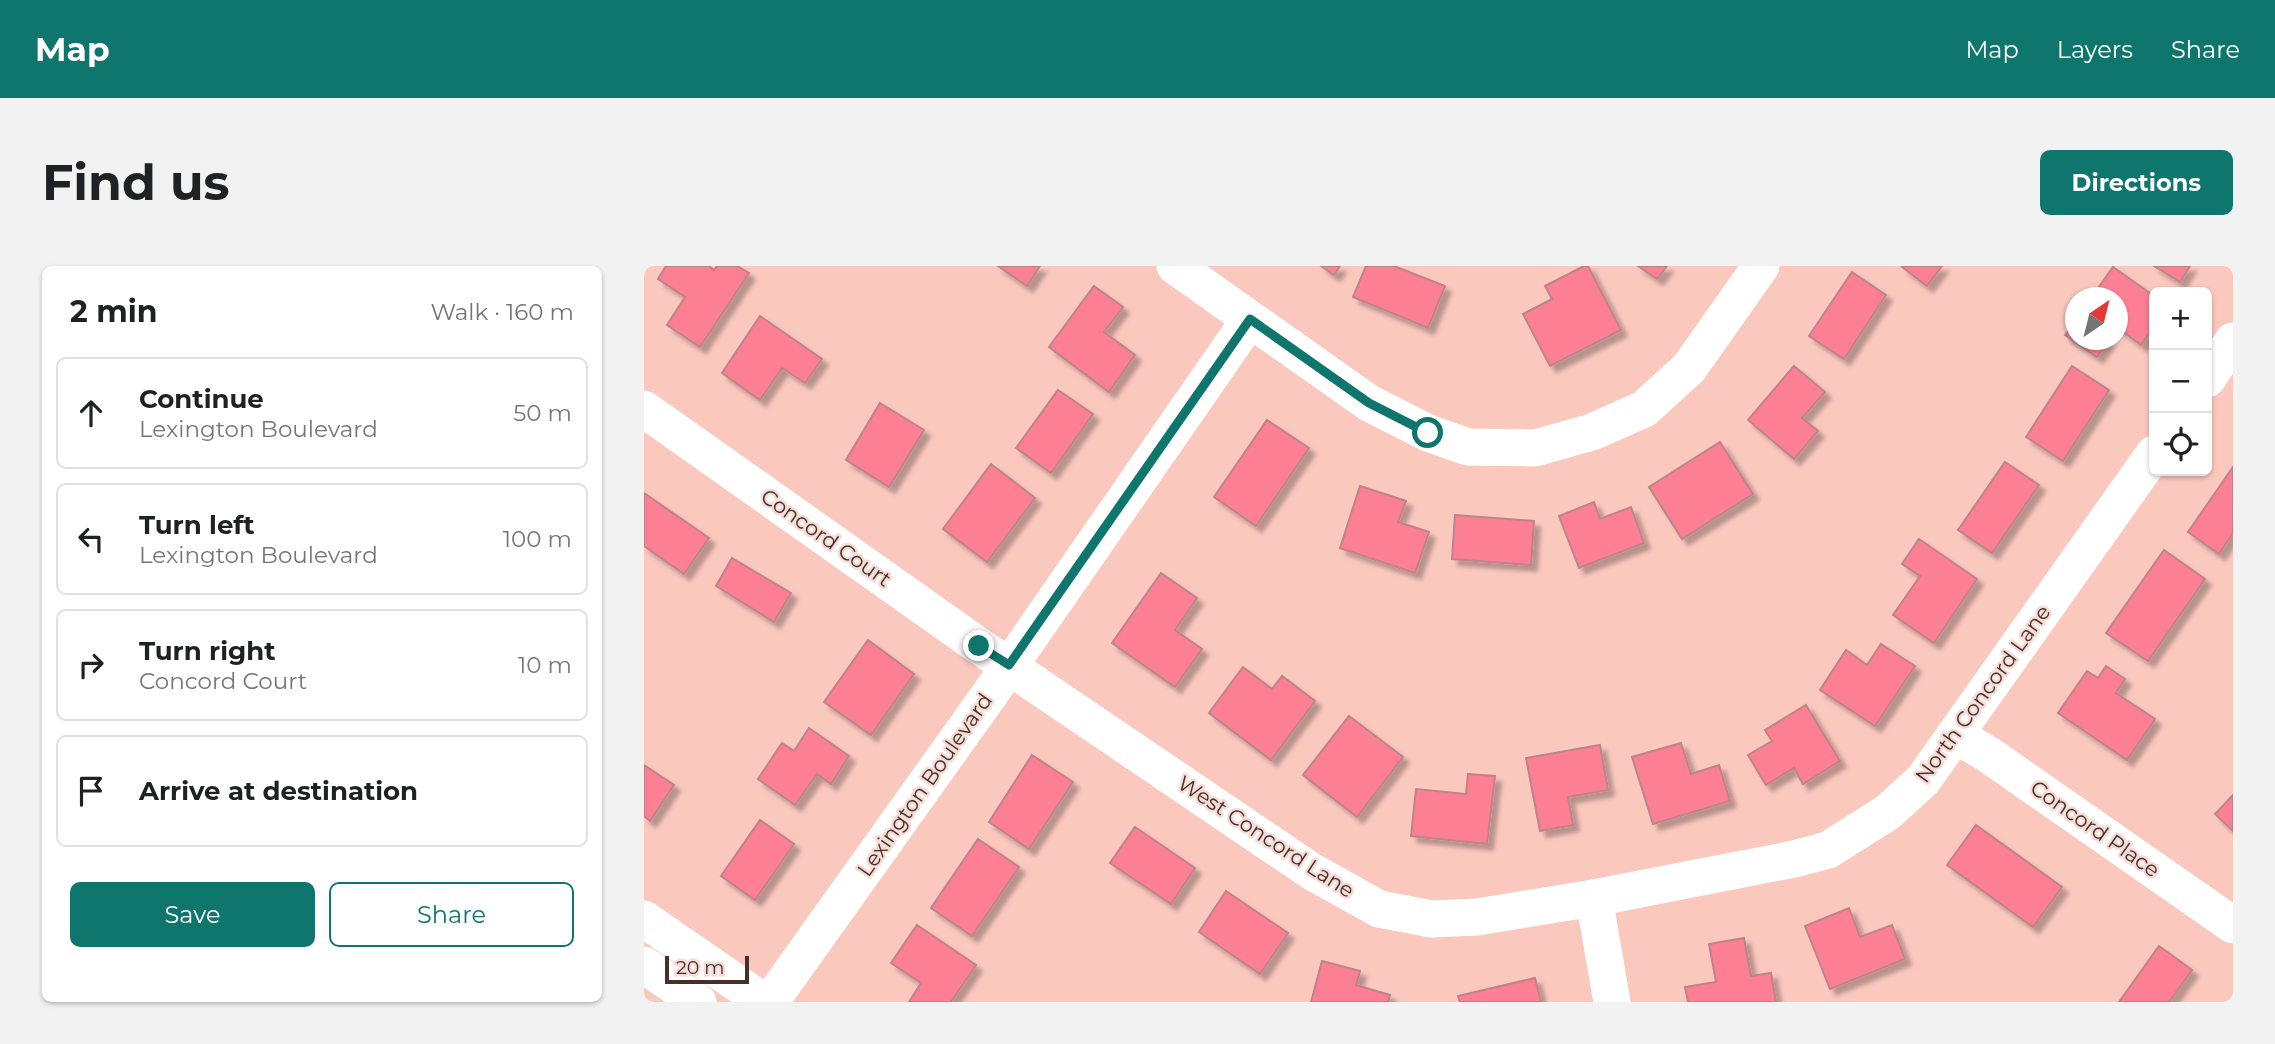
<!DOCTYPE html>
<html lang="en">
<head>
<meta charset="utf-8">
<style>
	body { margin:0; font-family:Montserrat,sans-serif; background:#f2f2f2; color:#202124 }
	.controls { position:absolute; right:21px; top:21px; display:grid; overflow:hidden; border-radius:10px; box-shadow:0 2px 5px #0004 }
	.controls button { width:63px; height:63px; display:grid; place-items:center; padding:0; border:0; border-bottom:2px solid #e0e0e0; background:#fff; color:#202124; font:35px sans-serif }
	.compass { position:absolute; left:1421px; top:21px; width:63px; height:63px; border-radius:50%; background:#fff; box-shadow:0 2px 5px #0004; rotate:35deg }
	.scale { position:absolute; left:21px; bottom:18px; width:84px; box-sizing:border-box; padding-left:7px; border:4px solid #472e29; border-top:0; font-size:19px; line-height:24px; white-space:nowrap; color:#472e29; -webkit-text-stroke:5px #f6dcd6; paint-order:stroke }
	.stop { position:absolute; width:21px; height:21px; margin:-16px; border:5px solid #0f766e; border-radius:50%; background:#fff }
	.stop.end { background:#0f766e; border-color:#fff; box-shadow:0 2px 7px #0008 }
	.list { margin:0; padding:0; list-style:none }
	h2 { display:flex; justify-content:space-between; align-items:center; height:91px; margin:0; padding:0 28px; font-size:30px }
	h2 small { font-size:23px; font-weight:400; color:#757577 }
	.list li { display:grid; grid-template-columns:46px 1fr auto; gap:21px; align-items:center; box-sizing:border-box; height:112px; margin:0 14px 14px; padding:0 14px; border:2px solid #e0e0e0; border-radius:10px }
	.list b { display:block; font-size:26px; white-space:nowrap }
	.list p { margin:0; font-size:23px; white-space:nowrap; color:#757577 }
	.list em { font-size:23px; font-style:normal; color:#757577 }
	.actions { display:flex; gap:14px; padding:21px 28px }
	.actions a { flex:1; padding:16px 0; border:2px solid #0f766e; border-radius:10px; text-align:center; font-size:24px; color:#0f766e }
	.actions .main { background:#0f766e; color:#fff }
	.icon { flex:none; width:38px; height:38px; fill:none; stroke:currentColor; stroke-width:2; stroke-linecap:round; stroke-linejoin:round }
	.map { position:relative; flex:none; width:1589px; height:736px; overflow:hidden; border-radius:10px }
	header { display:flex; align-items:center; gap:42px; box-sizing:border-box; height:98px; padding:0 35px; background:#0f766e; color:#fff }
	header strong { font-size:33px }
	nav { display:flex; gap:38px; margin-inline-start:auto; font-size:24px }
	.intro { display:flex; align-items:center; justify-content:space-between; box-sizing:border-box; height:168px; padding:0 42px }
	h1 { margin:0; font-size:49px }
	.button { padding:18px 32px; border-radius:10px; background:#0f766e; color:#fff; font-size:24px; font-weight:700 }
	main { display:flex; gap:42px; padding:0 42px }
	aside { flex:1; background:#fff; border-radius:10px; box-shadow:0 2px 5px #0004 }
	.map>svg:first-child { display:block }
</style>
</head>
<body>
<header>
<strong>Map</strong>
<nav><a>Map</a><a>Layers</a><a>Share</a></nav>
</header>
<div class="intro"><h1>Find us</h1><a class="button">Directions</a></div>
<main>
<aside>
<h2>2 min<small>Walk · 160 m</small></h2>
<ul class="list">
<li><svg class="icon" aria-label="ahead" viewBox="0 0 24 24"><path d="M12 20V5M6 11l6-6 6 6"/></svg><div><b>Continue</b><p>Lexington Boulevard</p></div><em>50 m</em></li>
<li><svg class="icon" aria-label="left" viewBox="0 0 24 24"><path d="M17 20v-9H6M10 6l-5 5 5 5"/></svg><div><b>Turn left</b><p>Lexington Boulevard</p></div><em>100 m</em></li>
<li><svg class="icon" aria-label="right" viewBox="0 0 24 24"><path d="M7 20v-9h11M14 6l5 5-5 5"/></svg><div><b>Turn right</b><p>Concord Court</p></div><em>10 m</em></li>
<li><svg class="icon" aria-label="arrive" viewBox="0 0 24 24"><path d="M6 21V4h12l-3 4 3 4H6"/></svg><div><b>Arrive at destination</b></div></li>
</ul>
<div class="actions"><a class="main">Save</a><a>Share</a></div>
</aside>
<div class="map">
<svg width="1589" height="736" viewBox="0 0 1589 736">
	<defs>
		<filter id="shadow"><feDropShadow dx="6" dy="6" stdDeviation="2" flood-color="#0004"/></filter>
	</defs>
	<rect width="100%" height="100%" fill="#fbc8be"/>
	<path fill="#fc7f93" stroke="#bf838a" stroke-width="2" filter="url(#shadow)" d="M22 0H65L70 4 73 0H93L105 7 56 81 23 59 41 31 14 13Z
		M354 0H396L383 20Z
		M677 0H696L690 9Z
		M722 0H750L801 20 784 62 709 31Z
		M940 0H944L977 64 906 100 879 48 908 33 901 20Z
		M994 0H1023L1013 13Z
		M1259 0H1298L1283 20 1258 1Z
		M1510 0H1546L1536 16Z
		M1469 1 1510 30V60L1497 79 1474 62V32H1447Z
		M1208 6 1242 29 1200 93 1165 70Z
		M450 20 479 41 460 66 491 89 465 126 405 81Z
		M116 50 178 93 161 117 138 102 116 134 78 107Z
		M1432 54V74H1465L1453 91 1421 69Z
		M1150 100 1181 126 1158 152 1174 165 1150 193 1104 154Z
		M1428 100 1465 124 1419 195 1382 171Z
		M414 124 449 148 407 207 372 182Z
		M236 137 280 164 245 221 202 194Z
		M623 154 665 182 612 260 570 231Z
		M1076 176 1109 228 1038 273 1005 221Z
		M1361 196 1395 219 1348 287 1314 264Z
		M347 198 391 232 343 296 299 263Z
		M1589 201V267L1575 288 1544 266Z
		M716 220 762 235 754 256 785 266 771 307 696 282Z
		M0 227 65 272 40 308 0 280Z
		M950 236 956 253 987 241 1000 277 935 302 915 250Z
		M811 249 890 255 887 299 808 293Z
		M1275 273 1333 313 1290 377 1249 349 1276 310 1258 298Z
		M1520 284 1561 313 1504 395 1462 367Z
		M88 292 147 327 130 356 72 320Z
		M517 307 553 332 531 364 558 383 531 421 468 377Z
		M224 374 270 408 227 469 180 436Z
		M1237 378 1271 400 1231 460 1176 424 1202 384 1223 399Z
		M1462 400 1481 413 1472 427 1511 453 1483 494 1414 447 1443 405 1454 412Z
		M599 401 628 423 638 410 671 435 627 494 565 447Z
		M1162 439 1196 495 1159 518 1150 502 1122 519 1104 489 1128 475 1121 464Z
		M705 450 759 491 713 551 659 509Z
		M165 462 205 490 187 518 173 508 151 539 114 513 138 477 150 485Z
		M1037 477 1047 508 1075 499 1086 535 1009 558 988 491Z
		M956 479 964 524 924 531 929 559 896 565 882 492Z
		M388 489 429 516 385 583 345 556Z
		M0 499 30 519 6 555 0 550Z
		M824 508 851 510 843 578 767 570 772 523 822 528Z
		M1589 529V565L1571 548Z
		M116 554 150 578 111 634 77 610Z
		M1332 559 1418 621 1389 661 1303 599Z
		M491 561 551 602 527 638 466 597Z
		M334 573 375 601 328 670 287 642Z
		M582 625 644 667 616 708 555 666Z
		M1205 642 1216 671 1248 659 1261 693 1186 723 1161 660Z
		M273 659 332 699 307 736H265L277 717 247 697Z
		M1100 672 1107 710 1127 707 1132 736H1044L1041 721 1072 716 1065 678Z
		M1515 680 1548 704 1525 736H1475Z
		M678 695 716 705 712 719 746 729 744 736H667Z
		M891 712 897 736H816L814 730Z"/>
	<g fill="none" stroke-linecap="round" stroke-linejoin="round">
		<path stroke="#fff" stroke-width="37" d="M531 0 606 53
			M1563 113 1589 75
			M0 143 335 380 667 605 735 643 788 653 833 651 950 632 1150 593 1184 584 1244 546 1279 514 1510 188
			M1312 469 1345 489 1589 659
			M950 632 968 736
			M0 653 120 736
			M0 699 54 736
			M126 736 353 418 606 53 725 137 784 167 824 181 891 182 948 166 1000 143 1045 102 1117 0"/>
	</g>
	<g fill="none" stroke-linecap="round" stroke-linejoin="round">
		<path stroke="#0f766e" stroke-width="9" d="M335 380 365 399 606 53 725 137 784 167"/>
	</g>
	<g text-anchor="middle" stroke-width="5" stroke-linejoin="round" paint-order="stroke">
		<g font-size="21" fill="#472e29" stroke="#f6dcd6">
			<text transform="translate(182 272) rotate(35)" y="7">Concord Court</text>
			<text transform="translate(1339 428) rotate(-54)" y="7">North Concord Lane</text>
			<text transform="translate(281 519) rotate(-55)" y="7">Lexington Boulevard</text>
			<text transform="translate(1451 563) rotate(35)" y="7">Concord Place</text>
			<text transform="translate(622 571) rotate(33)" y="7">West Concord Lane</text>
		</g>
	</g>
</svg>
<div class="controls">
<button>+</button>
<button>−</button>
<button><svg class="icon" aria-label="locate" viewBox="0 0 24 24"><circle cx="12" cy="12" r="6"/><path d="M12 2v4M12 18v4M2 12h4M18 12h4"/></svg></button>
</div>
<svg class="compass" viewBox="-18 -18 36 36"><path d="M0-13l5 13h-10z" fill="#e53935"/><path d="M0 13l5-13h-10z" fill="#757577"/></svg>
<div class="scale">20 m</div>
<div class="stop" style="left:784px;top:167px"></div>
<div class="stop end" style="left:335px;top:380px"></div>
</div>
</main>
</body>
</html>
